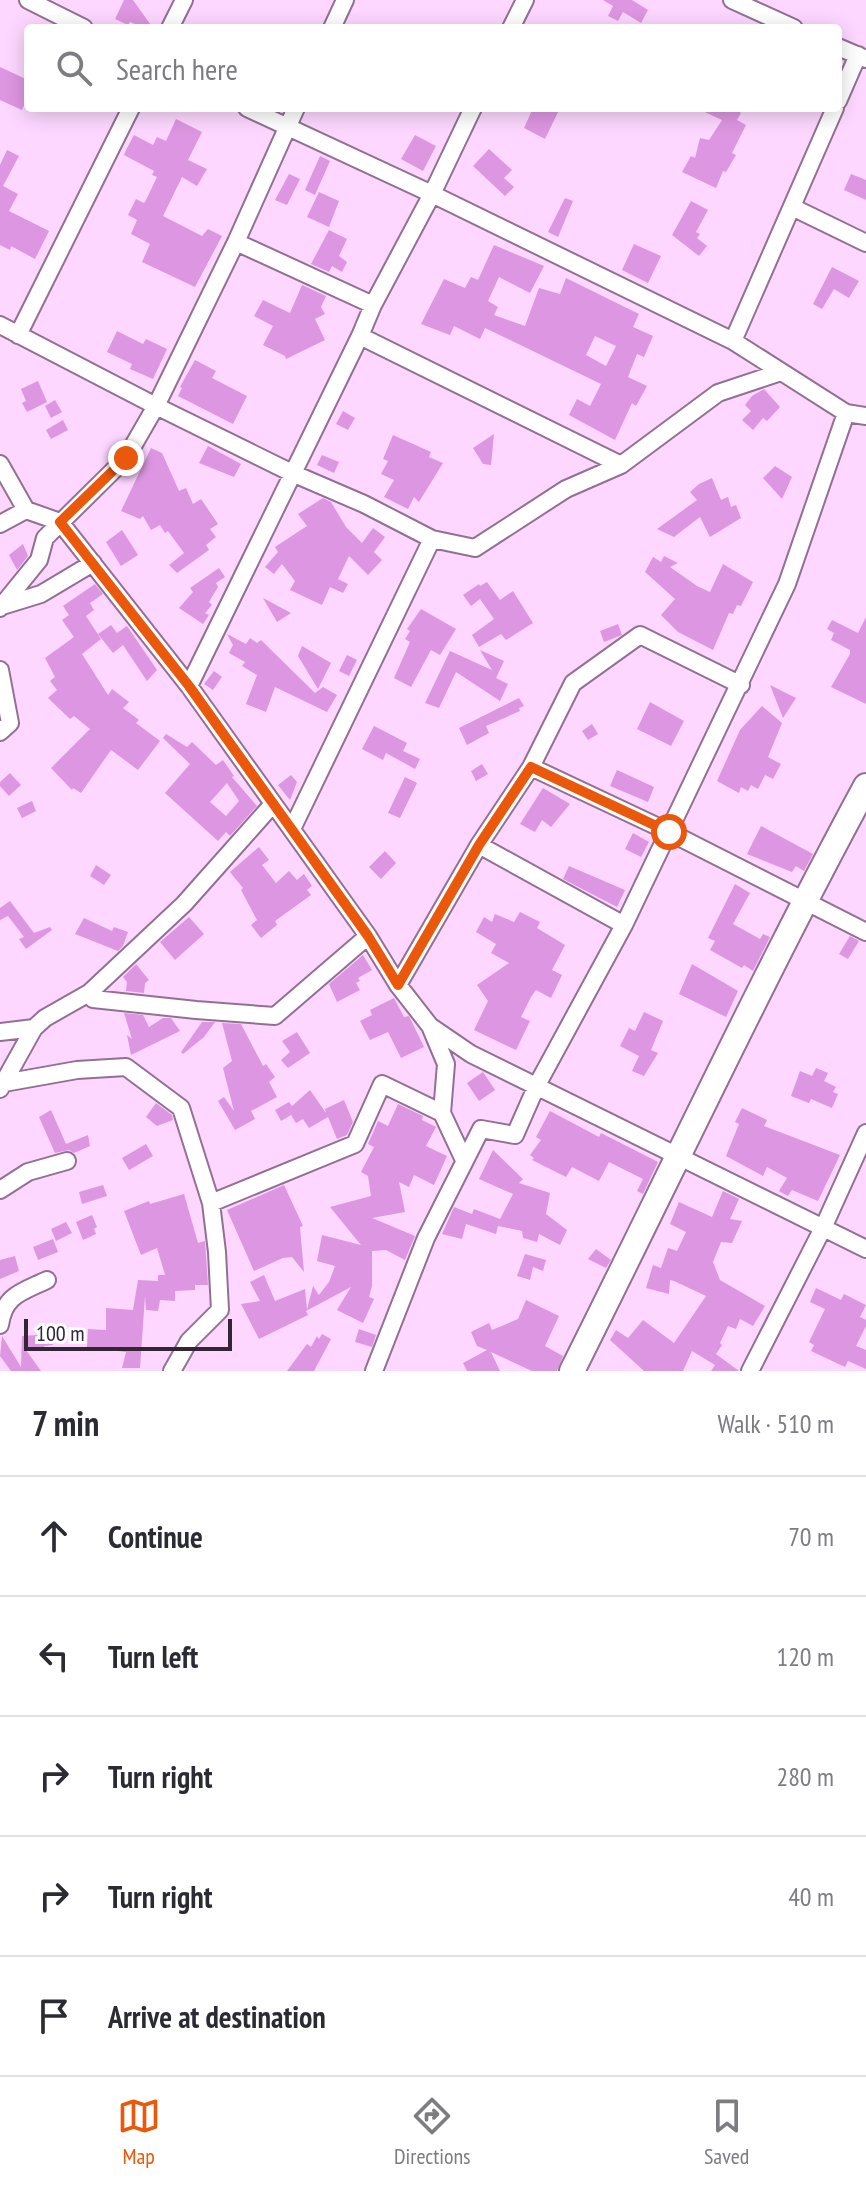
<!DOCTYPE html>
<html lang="en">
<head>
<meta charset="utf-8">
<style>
	body { margin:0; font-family:"PT Sans Narrow",sans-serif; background:#f7f7f7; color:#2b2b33 }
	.scale { position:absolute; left:24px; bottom:20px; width:208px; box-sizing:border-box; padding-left:8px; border:4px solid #332534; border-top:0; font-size:22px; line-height:28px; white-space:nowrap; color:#332534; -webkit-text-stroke:6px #fff; paint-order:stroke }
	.stop { position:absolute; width:24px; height:24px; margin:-18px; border:6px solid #ea580c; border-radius:50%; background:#fff }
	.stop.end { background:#ea580c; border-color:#fff; box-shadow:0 2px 8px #0008 }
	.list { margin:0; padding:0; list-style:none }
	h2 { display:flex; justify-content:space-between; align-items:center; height:104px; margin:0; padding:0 32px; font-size:34px }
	h2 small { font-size:26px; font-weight:400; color:#7c7c81 }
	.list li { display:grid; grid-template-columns:52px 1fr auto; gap:24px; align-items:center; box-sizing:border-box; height:120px; padding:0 32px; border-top:2px solid #e1e1e2 }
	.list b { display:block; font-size:30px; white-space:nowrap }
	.list em { font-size:26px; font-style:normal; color:#7c7c81 }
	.icon { flex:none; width:44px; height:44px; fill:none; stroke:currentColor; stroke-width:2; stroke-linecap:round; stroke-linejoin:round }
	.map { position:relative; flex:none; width:866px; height:1371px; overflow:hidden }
	.search { position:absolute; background:#fff; box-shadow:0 4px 20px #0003; left:24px; right:24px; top:24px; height:88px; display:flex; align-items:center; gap:20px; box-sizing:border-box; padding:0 28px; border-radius:8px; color:#7c7c81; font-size:30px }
	.sheet { height:704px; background:#fff }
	nav { display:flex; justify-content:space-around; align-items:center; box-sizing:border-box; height:112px; border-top:2px solid #e1e1e2; background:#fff; font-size:22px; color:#7c7c81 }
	nav a { display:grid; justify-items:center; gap:4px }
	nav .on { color:#ea580c }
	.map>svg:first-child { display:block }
</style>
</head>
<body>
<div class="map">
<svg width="866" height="1371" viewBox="0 0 866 1371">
	<rect width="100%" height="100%" fill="#fdd7ff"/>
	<path fill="#dd96e1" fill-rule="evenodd" d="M124 0H133L153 28H145L130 22 128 25 115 19Z
		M603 0H632L648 10 641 23 623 12 618 21 608 16 613 6Z
		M0 67 28 80V97L22 110 0 100Z
		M533 108H560L545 139 524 128Z
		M696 108H734L741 113 737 120 746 125 732 153 736 155 726 172 723 171 716 188 682 172 691 156 695 158 700 138 709 140 722 120Z
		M176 119 202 132 188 160 207 169 197 186 182 177 163 216 202 236 208 229 222 236 195 287 142 262 150 244 131 234 137 220 128 215 136 199 144 203 146 200 157 177 152 175 154 171 124 155 126 150 134 135 153 145 157 137 166 141Z
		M415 135 436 146 423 171 401 159Z
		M489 149 512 170 504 178 514 187 505 196 473 166Z
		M7 150 19 156 3 186 18 194 9 211 49 231 35 259 11 246 10 250 0 245V165Z
		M320 156 330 161 315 195 305 190Z
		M289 174 300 179 287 205 275 200Z
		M851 174 866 180V200L844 190Z
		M319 192 339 201 329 227 307 217Z
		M565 198 573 201 558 237 548 232Z
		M691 201 708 210 696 232 700 234 697 238 707 246 699 256 672 235Z
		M329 230 347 239 339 256 347 262 342 272 332 266 329 272 311 264Z
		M634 244 661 256 648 283 622 270Z
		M494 245 544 266 530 293 499 277 488 301 498 307 494 315 525 326 539 288 560 294 566 278 639 314 633 327 653 336 644 357 637 354 628 377 647 386 636 406 632 403 615 440 569 415 577 399 590 406 601 384 485 328 480 339 454 326 450 335 421 324 444 279 465 288 471 277 478 280ZM595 336 616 346 606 366 586 355Z
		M832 267 859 281 849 298 834 289 822 309 813 304Z
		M302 285 326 296 321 307 325 314 315 319 325 340 286 359 285 356 263 345 273 326 254 316 263 300 290 313Z
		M117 331 143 344 146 339 167 349 153 379 130 369 132 364 107 352Z
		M195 360 216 371 212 378 247 396 233 424 178 396 182 388 180 387Z
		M38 381 47 402 27 412 22 403 26 401 21 389Z
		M764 389 780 407 767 421 763 418 753 430 742 420 751 411 745 405 752 396Z
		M55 400 62 412 51 418 45 406Z
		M343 411 355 418 348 430 336 424Z
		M63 420 68 430 51 439 46 430Z
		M494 434 491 465 483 464 473 448Z
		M393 435 431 452 429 457 443 463 419 502 414 497 408 509 384 497 394 480 381 474 388 461 383 459Z
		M208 446 241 464 234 477 199 463Z
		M151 448 162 453 179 491 186 488 193 504 201 499 218 524 210 529 216 537 206 545 209 550 177 573 169 565 184 553 168 531 165 533 160 525 151 530 143 516 140 519 121 511Z
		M322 455 339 462 334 473 317 465Z
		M775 466 792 477 782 499 763 478Z
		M712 478 721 500 728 497 731 507 736 505 741 518 710 537 700 517 674 537 657 529 697 500 690 492 699 484Z
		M323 498 331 502 346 527 362 543 373 528 385 537 374 552 382 560 368 575 349 556 338 579 348 584 343 593 330 587 322 605 290 590 295 581 282 564 274 574 265 567 278 552 275 547 307 526 298 514Z
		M122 530 138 555 121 566 106 542Z
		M23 544 28 556 17 570 9 555Z
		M664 556 678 563 670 567 697 586 710 592 723 564 753 582 741 606 737 605 733 614 729 613 713 650 678 632 661 615 675 599 645 572 653 557 661 562Z
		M219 568 225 577 216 583 218 587 209 602 212 605 205 613 209 615 203 624 179 608 193 592 190 588Z
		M487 582 500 600 513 591 533 623 506 640 501 634 479 647 472 635 494 619 480 599 471 606 463 595 479 584 480 586Z
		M95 584 103 594 90 603 94 610 86 616 101 639 82 654 108 695 112 689 129 702 123 708 139 720 136 723 160 741 138 770 111 750 81 793 73 788 72 790 51 768 90 729 74 716 70 719 48 698 57 690 50 681 55 677 45 658 74 637 62 620 69 615 63 606Z
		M263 598 291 613 277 622Z
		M421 609 456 629 440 655 431 650 411 687 394 678 410 642 405 639 410 631 407 629Z
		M866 617V704L831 687 850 654V650L831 640 834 633 827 629 832 620 858 633Z
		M618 624 622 635 604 642 600 631Z
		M111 625 117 633 127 626 157 670 147 681 123 645 113 653 98 634Z
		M227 634 246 644 250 638 257 643 261 640 315 693 323 687 337 695 327 712 275 687 266 712 246 704 257 675 242 666 245 662 229 653 233 645Z
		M302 646 331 663 318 689 298 656Z
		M480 650 504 661 496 678 508 684 500 701 456 672 439 708 425 703 450 651 492 670Z
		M347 655 357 660 349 676 339 671Z
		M214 671 222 677 213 690 204 684Z
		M770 685 796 698 783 718Z
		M519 698 524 706 519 708 520 711 486 726 489 733 467 745 459 728Z
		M650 702 684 721 671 746 637 729Z
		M762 706 782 723 768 757 781 764 773 779 765 775 758 789 751 785 748 791 741 787 739 793 717 781 740 730Z
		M592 724 598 734 588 740 582 731Z
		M374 726 407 743 403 751 420 759 415 769 386 753 383 760 362 749Z
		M166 734 187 747 192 742 216 765 223 760 234 776 232 777 257 806 230 836 226 832 218 841 165 793 190 764 163 738ZM227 783 239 801 226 816 210 802Z
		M482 764 488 774 476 781 471 771Z
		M617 770 654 787 648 802 610 786Z
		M10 773 21 785 9 796 0 786V782Z
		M291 775 297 782 290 800 278 785Z
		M405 777 417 783 400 818 388 813Z
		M543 788 570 804 551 827 542 820 535 832 520 824Z
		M32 801 36 811 22 818 17 808Z
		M761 826 813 854 804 871 796 866 792 872 747 854Z
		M633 833 649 842 641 857 625 849Z
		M259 847 269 860 262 865 276 883 289 871 297 880 304 874 312 886 307 890 311 895 275 921 277 925 261 938 251 925 257 920 241 890 243 888 230 872Z
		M385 851 396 863 381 879 369 867Z
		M96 865 111 875 104 885 90 876Z
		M569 866 625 890 617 907 563 879Z
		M735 884 750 893 733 924 760 939 763 934 770 937 753 971 744 965 742 968 710 950 715 941 708 938Z
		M10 901 34 933 50 927 52 930 26 949 19 939 24 937 8 916 0 920V908Z
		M520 912 540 922 537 928 565 945 552 970 562 975 551 998 536 990 531 997 521 1017 530 1021 516 1050 474 1030 488 1001 477 985 509 963 491 953 496 944 476 932 484 917 492 922 495 914 514 922Z
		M189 917 204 934 175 960 160 942Z
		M84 918 112 931 114 927 128 932 123 946 118 951 75 934Z
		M850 936 859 941 848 959 839 954Z
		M363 955 372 970 358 978 360 981 356 983 360 990 337 1002 329 984Z
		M136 964 149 980 145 983 144 993 126 991 127 982 123 977Z
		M692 964 738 991 726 1017 679 994Z
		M394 998 404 1017 409 1016 424 1047 401 1058 388 1032 370 1040 360 1021 372 1015 370 1010Z
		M644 1012 663 1021 651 1050 658 1053 644 1076 632 1071 639 1056 620 1046 629 1028 635 1031Z
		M124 1013 143 1015 149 1027 163 1018H171L180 1031 131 1055 127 1035 132 1039Z
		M202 1022H215L204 1037 183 1054 181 1052Z
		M222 1023 241 1024 263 1066 266 1064 275 1077 269 1082 277 1097 251 1111 255 1119 235 1130 218 1101 224 1097 234 1111 223 1068 232 1061Z
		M297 1032 310 1053 288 1068 281 1060 290 1052 282 1041Z
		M816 1068 828 1073 824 1081 836 1087 833 1092 838 1094 832 1108 811 1099 809 1103 791 1096 800 1071 812 1076Z
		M483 1072 495 1090 479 1101 467 1083Z
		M310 1090 326 1113 325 1109 344 1100 353 1122 347 1135 337 1139 328 1117 309 1128 303 1119 296 1123 291 1115 281 1121 275 1110 289 1102 292 1106Z
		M156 1103 172 1115 173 1120 157 1126 146 1117Z
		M398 1104 423 1116 422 1120 436 1127 426 1146 447 1156 434 1185 414 1175 409 1187 399 1182 405 1212 372 1218 415 1236 405 1260 386 1250 372 1251V1286L369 1297 374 1299 363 1323 337 1310 351 1287 306 1311 308 1315 259 1339 241 1304 260 1301 250 1282 264 1275 275 1301 305 1289 307 1310 313 1286 319 1295 329 1282 335 1266 317 1261 322 1235 361 1245 330 1207 371 1196 368 1176 361 1172 374 1147 368 1144 378 1121 388 1126Z
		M742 1108 767 1120 764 1126 840 1155 818 1201 792 1190 788 1196 779 1191 787 1178 767 1167 763 1176 726 1156 739 1124 735 1122Z
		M51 1110 66 1144 88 1135 90 1146 74 1153 69 1150 55 1153 39 1117Z
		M550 1111 599 1137 601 1133 658 1162 643 1194 637 1191 643 1179 609 1162 599 1181 572 1167 566 1177 532 1160 534 1158 530 1155 541 1140 536 1137Z
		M146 1144 153 1156 129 1170 122 1158Z
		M493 1150 523 1179 519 1183 550 1193 546 1214 567 1230 560 1245 539 1234 537 1242 523 1238 522 1231 498 1226 496 1234 466 1224 462 1239 442 1234 454 1207 472 1214 474 1209 500 1219 499 1221 513 1194 479 1179Z
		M103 1185 107 1196 82 1204 79 1192Z
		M284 1185 303 1226 300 1227 304 1272 292 1257 283 1258 254 1271 227 1210Z
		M723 1191 739 1199 730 1219 742 1221 732 1243 721 1242 713 1262 720 1280 765 1306 753 1326 740 1319 736 1329 728 1326 720 1343 722 1345 716 1354 739 1371H711L715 1365 692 1351 683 1371H644L610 1340 616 1330 628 1338 643 1320 674 1343 706 1296 674 1281 670 1280 669 1294 646 1288 653 1265 661 1268 668 1248 677 1251 686 1232 670 1224 679 1202 712 1217Z
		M184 1194 198 1243 205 1241 208 1285H195V1290L175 1291V1301L160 1300 158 1311 146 1310 145 1296 140 1368H122L126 1352 87 1347 88 1329 106 1330V1308L133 1310 138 1280 158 1281V1275H165L157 1248 141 1255 124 1211 149 1201 150 1204Z
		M92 1215 97 1227 94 1229 96 1234 83 1240 76 1222Z
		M66 1222 72 1233 56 1241 51 1229Z
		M53 1239 58 1252 38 1260 33 1247Z
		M596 1249 611 1260 606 1268 588 1259Z
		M525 1254 546 1260 543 1271 533 1267 530 1280 517 1276Z
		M15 1256 19 1271 0 1279V1260Z
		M816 1288 841 1300 844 1294 866 1305 860 1317 866 1320V1326L856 1346 866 1350V1369L848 1361 845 1367 811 1351 814 1345 809 1342 825 1309 810 1302Z
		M526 1300 559 1316 545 1346 563 1356 557 1371H532L491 1352 500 1371H467L463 1363 487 1350 477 1346 471 1332 489 1323 492 1330 518 1319Z
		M359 1329 376 1335 372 1347 355 1342Z
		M52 1334 53 1345 44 1346 45 1349 26 1350 41 1371H11L0 1356 2 1336 21 1367 22 1336Z
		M322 1334 331 1339 314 1371H287L307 1344 311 1347 317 1336 319 1339Z"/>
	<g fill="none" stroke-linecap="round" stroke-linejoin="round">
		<g stroke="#927093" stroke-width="20">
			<path id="street" d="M28 0 84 28
				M732 0 794 28
				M170 28 184 0
				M332 28 345 0
				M511 28 525 0
				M838 47 866 59
				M838 101 858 55
				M247 108 432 194 733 341 846 413 866 416
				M792 207 866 243
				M236 242 373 305
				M0 325 156 406 292 473 364 504 432 539 475 548 566 489 621 465 718 393 781 372
				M18 335 131 108
				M360 336 621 465
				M733 341 835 108
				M0 464 26 510
				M0 524 26 510 60 522 189 686 368 936 398 985 430 1026 446 1064 442 1113 464 1160
				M2 606 41 594 93 563
				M0 608 39 560 45 538 126 458 156 406 236 242 296 108
				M0 670 10 723 0 732
				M189 686 360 336 373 305 432 194 473 108
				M531 767 669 832 866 932
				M292 829 432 539
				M479 845 624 925
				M398 985 479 845 531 767 573 683 640 635 741 685
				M89 993 93 999 196 1010 275 1016 368 936
				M430 1026 471 1054 866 1249
				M0 1032 34 1028
				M4 1083 77 1070 126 1067 181 1108 211 1203
				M0 1089 34 1028 45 1018 89 993 184 904 273 804
				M0 1190 28 1172 67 1161
				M0 1325C4 1295 22 1292 47 1280
				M172 1371 189 1341 220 1310 217 1252 211 1203 355 1144 382 1084 442 1113
				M374 1371 426 1238 481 1129 515 1135 537 1085 624 925 787 584 846 413
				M750 1371 823 1228 866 1133"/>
		</g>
		<g stroke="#927093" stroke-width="28">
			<path id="secondary" d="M572 1371C670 1176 762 978 866 786"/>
		</g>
		<use href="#street" stroke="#fff" stroke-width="16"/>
		<use href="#secondary" stroke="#fff" stroke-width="24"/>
	</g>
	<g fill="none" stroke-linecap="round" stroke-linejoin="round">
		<path stroke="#ea580c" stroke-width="10" d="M126 458 60 522 189 686 368 936 398 985 479 845 531 767 669 832"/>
	</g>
</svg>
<div class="scale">100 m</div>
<div class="stop" style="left:669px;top:832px"></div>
<div class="stop end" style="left:126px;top:458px"></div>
<div class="search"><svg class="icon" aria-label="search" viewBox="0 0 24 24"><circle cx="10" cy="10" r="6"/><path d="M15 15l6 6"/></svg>Search here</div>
</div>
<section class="sheet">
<h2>7 min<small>Walk · 510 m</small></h2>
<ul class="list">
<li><svg class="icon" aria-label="ahead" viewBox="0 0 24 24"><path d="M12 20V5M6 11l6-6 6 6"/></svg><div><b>Continue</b></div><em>70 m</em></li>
<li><svg class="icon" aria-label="left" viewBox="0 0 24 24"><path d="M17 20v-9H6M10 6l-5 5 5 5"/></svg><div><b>Turn left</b></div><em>120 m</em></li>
<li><svg class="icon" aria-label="right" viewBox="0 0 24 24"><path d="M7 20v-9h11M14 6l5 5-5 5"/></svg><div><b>Turn right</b></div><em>280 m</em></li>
<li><svg class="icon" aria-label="right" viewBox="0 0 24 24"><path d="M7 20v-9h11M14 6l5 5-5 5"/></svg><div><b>Turn right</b></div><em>40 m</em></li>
<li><svg class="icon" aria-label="arrive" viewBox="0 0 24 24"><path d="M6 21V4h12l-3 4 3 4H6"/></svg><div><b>Arrive at destination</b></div></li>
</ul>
</section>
<nav>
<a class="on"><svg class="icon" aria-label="map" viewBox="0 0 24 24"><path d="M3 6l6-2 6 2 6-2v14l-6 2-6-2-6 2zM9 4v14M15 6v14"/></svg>Map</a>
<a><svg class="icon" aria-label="directions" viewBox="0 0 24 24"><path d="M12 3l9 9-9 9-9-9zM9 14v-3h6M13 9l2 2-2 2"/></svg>Directions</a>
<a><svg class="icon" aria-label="saved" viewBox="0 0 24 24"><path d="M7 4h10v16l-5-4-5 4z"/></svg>Saved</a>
</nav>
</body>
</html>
